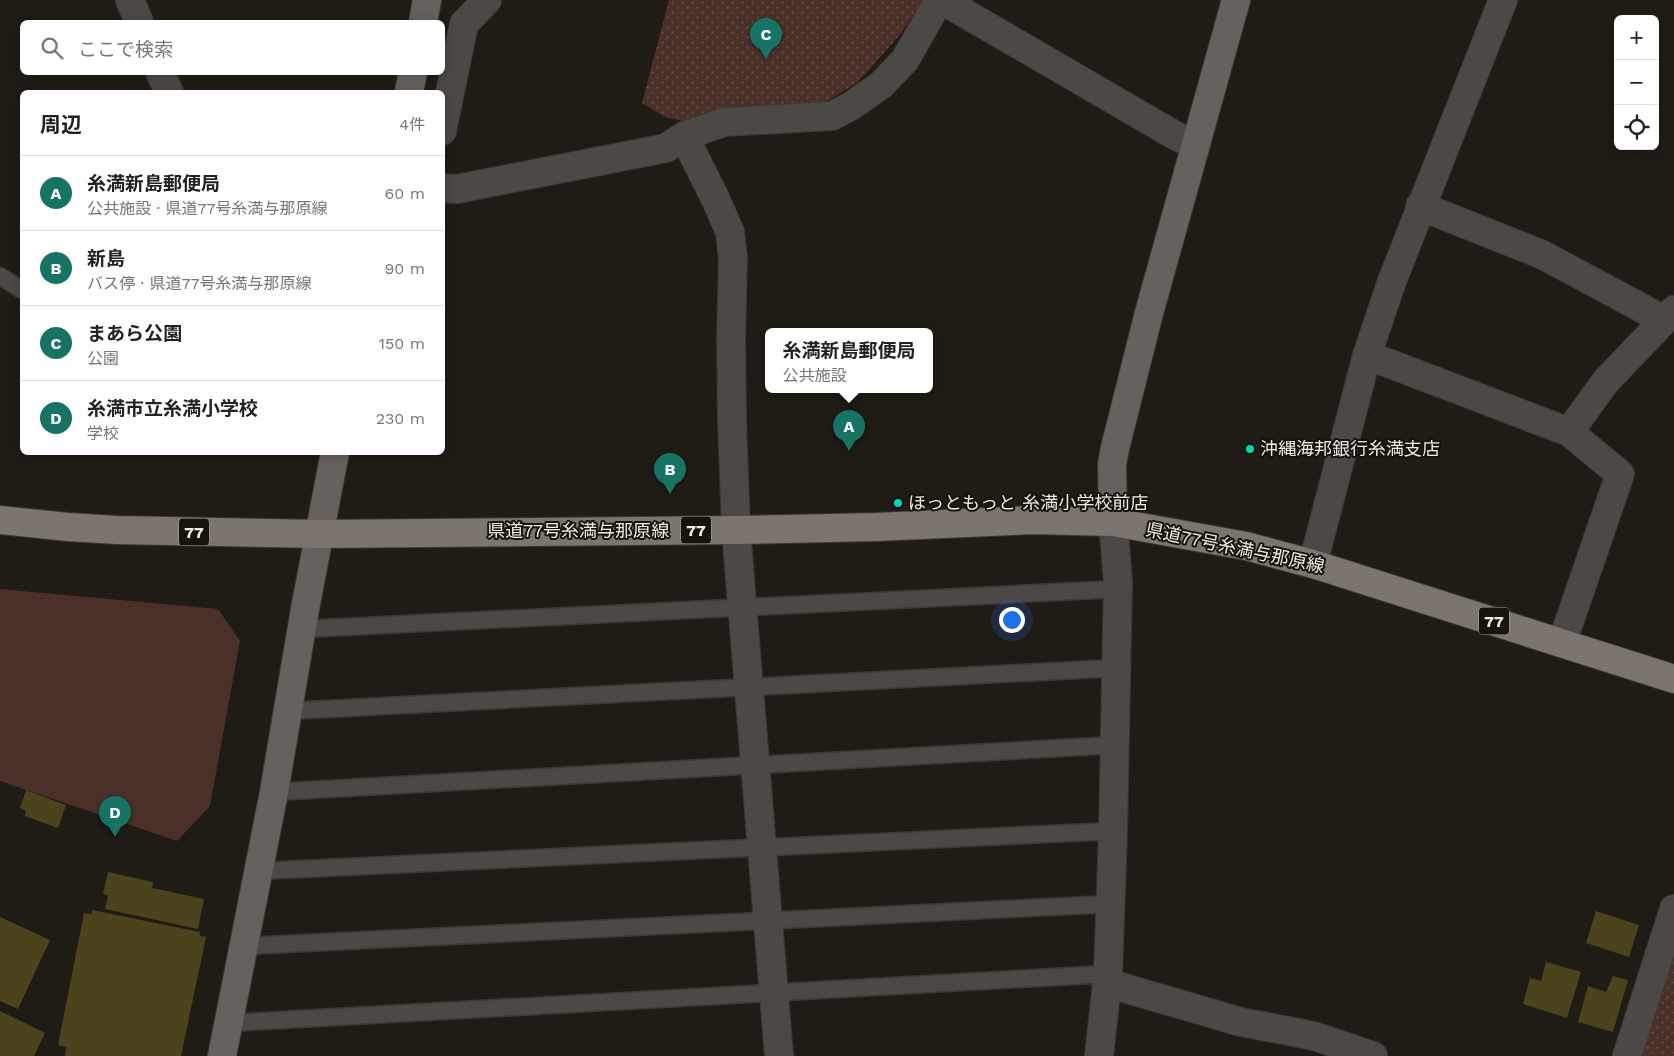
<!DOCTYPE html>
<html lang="ja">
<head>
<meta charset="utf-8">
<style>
	body { margin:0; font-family:"Work Sans","Noto Sans JP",sans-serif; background:#f2f2f2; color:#222 }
	.controls { position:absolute; right:15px; top:15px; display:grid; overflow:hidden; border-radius:8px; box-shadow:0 2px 12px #0003 }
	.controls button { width:45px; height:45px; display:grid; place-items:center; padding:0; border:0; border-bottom:1px solid #e0e0e0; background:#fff; color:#222; font:25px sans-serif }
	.you { position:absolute; left:1011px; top:619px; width:18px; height:18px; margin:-12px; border:4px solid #fff; border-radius:50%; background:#1a73e8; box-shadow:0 0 0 8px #1a73e833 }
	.badge { display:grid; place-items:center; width:32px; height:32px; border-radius:50%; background:#177364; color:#fff; font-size:16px; font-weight:700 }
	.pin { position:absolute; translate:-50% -41px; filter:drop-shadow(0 1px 2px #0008) }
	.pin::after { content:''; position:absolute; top:26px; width:18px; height:15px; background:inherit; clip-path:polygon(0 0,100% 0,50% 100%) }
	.popup { position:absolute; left:765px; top:328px; width:168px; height:65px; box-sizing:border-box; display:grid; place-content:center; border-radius:8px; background:#fff; filter:drop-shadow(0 1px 4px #0005); font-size:16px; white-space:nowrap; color:#767676 }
	.popup b { font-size:19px; color:#222 }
	.popup::after { content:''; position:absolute; left:50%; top:100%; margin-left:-10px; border:10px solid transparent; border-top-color:#fff }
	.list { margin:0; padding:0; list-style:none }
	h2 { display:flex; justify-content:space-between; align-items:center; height:65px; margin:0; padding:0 20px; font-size:21px }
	h2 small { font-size:16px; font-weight:400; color:#767676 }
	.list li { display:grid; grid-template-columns:32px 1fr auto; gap:15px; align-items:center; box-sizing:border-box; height:75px; padding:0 20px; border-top:1px solid #e0e0e0 }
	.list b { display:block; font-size:19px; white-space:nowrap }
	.list p { margin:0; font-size:16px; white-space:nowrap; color:#767676 }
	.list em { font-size:16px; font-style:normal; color:#767676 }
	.icon { flex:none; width:28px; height:28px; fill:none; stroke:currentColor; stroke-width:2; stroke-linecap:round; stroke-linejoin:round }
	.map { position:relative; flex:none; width:1674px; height:1056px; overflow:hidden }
	.search { position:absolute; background:#fff; box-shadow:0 2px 12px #0003; left:20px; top:20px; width:425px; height:55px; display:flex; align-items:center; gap:12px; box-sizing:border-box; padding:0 18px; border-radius:8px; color:#767676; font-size:19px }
	.panel { position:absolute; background:#fff; box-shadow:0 2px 12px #0003; left:20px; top:90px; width:425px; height:365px; border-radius:8px }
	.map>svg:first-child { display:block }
</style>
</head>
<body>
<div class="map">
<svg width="1674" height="1056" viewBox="0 0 1674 1056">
	<defs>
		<pattern id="park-dots" width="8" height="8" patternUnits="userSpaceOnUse" patternTransform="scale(1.25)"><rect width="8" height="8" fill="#4a3028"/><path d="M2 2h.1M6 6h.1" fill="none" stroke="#644e47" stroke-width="1.8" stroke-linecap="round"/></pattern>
	</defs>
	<rect width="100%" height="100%" fill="#1f1b15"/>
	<path fill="#4a3028" d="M0 589 218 609 240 641 210 806 177 841 0 781Z"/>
	<path fill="url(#park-dots)" d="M669 0H923L900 35 858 82 811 111 687 122 665 117 642 103Z
		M1674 947V1056H1638Z"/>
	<path fill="#4b431b" d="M26 790 66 805 58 828 25 816 26 811 20 808Z
		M108 872 153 882 152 888 204 899 198 929 105 909 108 895 103 894Z
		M92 910 200 932V936L206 937 181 1056H65L66 1047 58 1045 84 913 92 914Z
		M1596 911 1639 925 1629 957 1586 943Z
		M0 917 50 940 18 1009 0 1001Z
		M1546 962 1581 972 1567 1018 1523 1004 1530 978 1541 981Z
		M1613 976 1628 980 1613 1032 1578 1022 1588 986 1606 992Z
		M0 1011 45 1033 34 1056H0Z"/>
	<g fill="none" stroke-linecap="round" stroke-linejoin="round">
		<g stroke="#3c3832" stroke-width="19">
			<path id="lane" d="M0 276 22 290
				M302 629 1118 589
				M288 711 1116 668
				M274 792 1115 745
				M258 871 1113 831
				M244 946 1111 904
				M229 1023 1108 974"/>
		</g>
		<g stroke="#3c3832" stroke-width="30">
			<path id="street" d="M130 0 139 22
				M942 0 1176 136 1196 145
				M160 72 169 92
				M442 131 464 24 487 0
				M684 136 724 122 832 116 851 106 881 85 905 60 939 0
				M442 188 457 189 666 148 684 136 715 198 730 232 733 259 731 339 732 420 736 530 779 1056
				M1420 206 1543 255 1664 320
				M1367 355 1569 432
				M1313 564 1367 355 1392 281 1503 0
				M1562 643 1620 474 1569 432 1606 381 1674 310
				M1107 983 1241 1022 1314 1036 1373 1056
				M1099 1056 1108 974 1113 831 1118 582 1113 522
				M1627 1056 1674 909"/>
		</g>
		<g stroke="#3c3832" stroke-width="30">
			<path id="secondary" d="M423 22 427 0
				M409 92 413 72
				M1113 522 1112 464 1115 448 1149 313 1236 0
				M222 1056 274 792 305 609 335 452"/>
		</g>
		<g stroke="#3c3832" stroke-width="30">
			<path id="primary" d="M0 520 68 527 117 530 320 534 736 530 876 527 1032 520 1113 522 1246 546 1313 564 1674 679"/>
		</g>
		<use href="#lane" stroke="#4b4846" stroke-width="16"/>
		<use href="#street" stroke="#4b4846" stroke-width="28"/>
		<use href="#secondary" stroke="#66615d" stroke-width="28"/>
		<use href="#primary" stroke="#7b746f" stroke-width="28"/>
	</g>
	<g fill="#09d5b5" stroke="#16120c" stroke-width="2">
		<circle cx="1250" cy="449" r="5"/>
		<circle cx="898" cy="503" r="5"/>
	</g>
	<g text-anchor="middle" stroke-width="4" stroke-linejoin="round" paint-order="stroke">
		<g fill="#16120c" stroke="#adaaa5" stroke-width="1">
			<rect x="681" y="516.5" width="30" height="27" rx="4"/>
			<rect x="179" y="518.5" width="30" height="27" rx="4"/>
			<rect x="1479" y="607.5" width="30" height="27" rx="4"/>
		</g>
		<g font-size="16" font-weight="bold" fill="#eeebe7">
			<text x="696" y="536">77</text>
			<text x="194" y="538">77</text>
			<text x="1494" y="627">77</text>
		</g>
		<g font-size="18" fill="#eeebe7" stroke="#16120c" text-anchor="start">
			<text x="1260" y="455">沖縄海邦銀行糸満支店</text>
			<text x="908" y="509">ほっともっと 糸満小学校前店</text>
		</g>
		<g font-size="18" fill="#eeebe7" stroke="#16120c">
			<text x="578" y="537">県道77号糸満与那原線</text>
			<text transform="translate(1235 548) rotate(12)" y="6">県道77号糸満与那原線</text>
		</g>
	</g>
</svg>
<div class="controls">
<button>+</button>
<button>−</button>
<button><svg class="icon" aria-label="locate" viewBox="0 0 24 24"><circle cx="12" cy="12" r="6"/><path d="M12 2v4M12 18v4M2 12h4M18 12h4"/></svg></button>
</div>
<div class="you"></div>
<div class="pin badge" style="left:849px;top:451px">A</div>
<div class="popup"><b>糸満新島郵便局</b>公共施設</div>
<div class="pin badge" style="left:670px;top:494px">B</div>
<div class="pin badge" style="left:766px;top:59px">C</div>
<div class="pin badge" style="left:115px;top:837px">D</div>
<div class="search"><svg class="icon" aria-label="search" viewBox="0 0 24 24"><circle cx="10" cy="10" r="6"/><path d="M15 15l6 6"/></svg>ここで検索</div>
<section class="panel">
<h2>周辺<small>4件</small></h2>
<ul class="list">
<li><span class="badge">A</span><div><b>糸満新島郵便局</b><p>公共施設 · 県道77号糸満与那原線</p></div><em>60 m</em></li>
<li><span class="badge">B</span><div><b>新島</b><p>バス停 · 県道77号糸満与那原線</p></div><em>90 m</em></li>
<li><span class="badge">C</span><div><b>まあら公園</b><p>公園</p></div><em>150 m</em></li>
<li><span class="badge">D</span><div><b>糸満市立糸満小学校</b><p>学校</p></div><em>230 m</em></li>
</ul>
</section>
</div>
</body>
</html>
